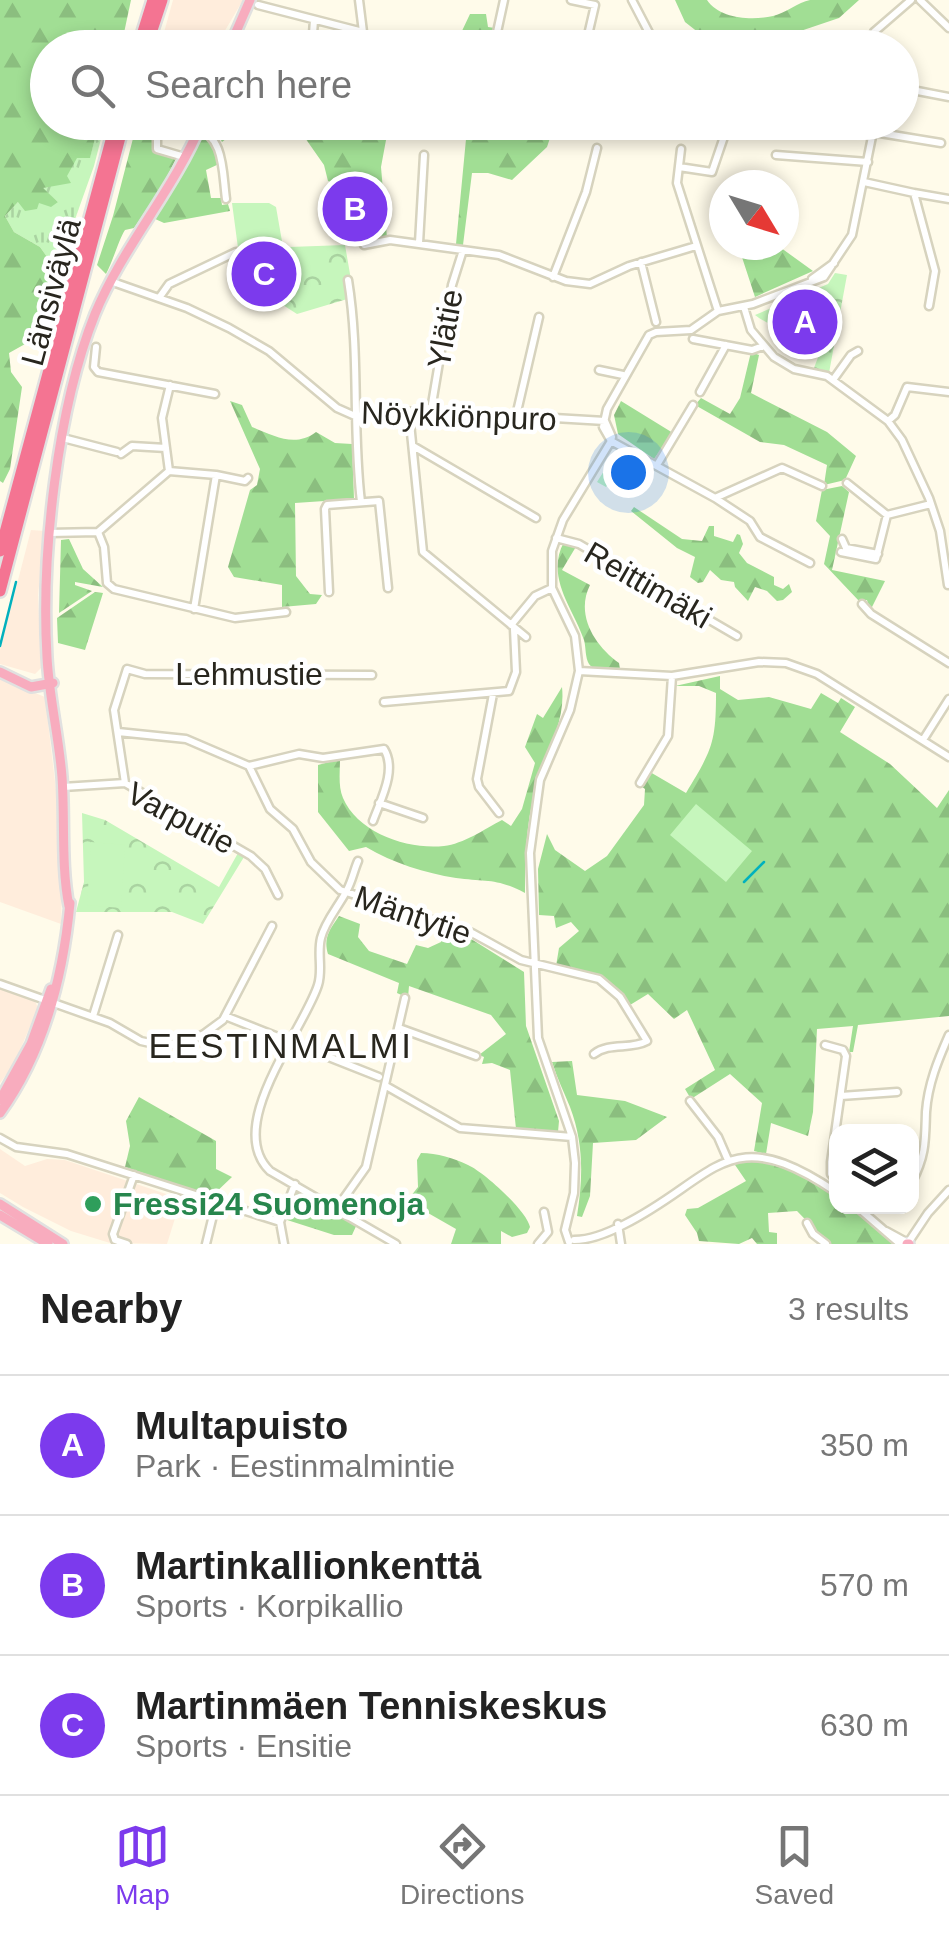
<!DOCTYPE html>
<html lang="en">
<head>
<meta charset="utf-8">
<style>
	body { margin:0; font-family:Helvetica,sans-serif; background:#f6f6f6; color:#222 }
	.controls { position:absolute; right:30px; bottom:30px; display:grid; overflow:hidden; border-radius:20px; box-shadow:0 5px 15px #0003 }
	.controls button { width:90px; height:90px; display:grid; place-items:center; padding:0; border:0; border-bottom:2px solid #e0e0e0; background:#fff; color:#222; font:50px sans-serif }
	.compass { position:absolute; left:709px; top:170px; width:90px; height:90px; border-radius:50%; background:#fff; box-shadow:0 5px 15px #0003; rotate:128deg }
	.you { position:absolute; left:628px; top:472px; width:35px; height:35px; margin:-25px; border:8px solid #fff; border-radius:50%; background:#1a73e8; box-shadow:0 0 0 15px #1a73e833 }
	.badge { display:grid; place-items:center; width:65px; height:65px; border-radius:50%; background:#7c3aed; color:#fff; font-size:32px; font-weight:700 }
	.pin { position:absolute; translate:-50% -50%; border:5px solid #fff; box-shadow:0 2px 10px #0006 }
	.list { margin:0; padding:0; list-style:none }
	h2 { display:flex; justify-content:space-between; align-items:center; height:130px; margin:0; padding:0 40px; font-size:42px }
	h2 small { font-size:32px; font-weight:400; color:#767676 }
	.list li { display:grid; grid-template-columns:65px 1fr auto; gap:30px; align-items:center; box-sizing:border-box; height:140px; padding:0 40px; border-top:2px solid #e0e0e0 }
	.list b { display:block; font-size:38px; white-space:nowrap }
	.list p { margin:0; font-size:32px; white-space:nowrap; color:#767676 }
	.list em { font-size:32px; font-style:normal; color:#767676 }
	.icon { flex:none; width:55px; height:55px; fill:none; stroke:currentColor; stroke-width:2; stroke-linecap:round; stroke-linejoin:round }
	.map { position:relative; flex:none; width:949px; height:1244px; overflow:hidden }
	.search { position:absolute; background:#fff; box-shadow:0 5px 15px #0003; left:30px; right:30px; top:30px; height:110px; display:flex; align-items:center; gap:25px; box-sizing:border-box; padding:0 35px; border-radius:55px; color:#767676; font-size:38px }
	.sheet { height:550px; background:#fff }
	nav { display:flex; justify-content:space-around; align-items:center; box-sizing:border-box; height:140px; border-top:2px solid #e0e0e0; background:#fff; font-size:28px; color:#767676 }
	nav a { display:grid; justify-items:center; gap:5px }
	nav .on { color:#7c3aed }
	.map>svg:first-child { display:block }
</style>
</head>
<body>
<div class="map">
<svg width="949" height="1244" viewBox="0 0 949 1244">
	<defs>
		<pattern id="grass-tufts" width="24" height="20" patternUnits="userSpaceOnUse" patternTransform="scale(2.5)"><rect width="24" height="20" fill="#c6f6bc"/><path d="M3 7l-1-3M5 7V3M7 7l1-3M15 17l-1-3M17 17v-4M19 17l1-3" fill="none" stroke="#aad3a1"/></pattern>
		<pattern id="forest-firs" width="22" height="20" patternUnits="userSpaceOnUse" patternTransform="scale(2.5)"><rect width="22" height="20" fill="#a1de94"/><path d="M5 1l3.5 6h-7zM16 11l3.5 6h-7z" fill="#8bbe7f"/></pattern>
		<pattern id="park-crowns" width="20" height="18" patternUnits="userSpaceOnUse" patternTransform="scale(2.5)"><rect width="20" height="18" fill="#c6f6bc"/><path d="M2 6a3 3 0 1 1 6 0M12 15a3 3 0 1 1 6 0" fill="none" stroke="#aad3a1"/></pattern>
	</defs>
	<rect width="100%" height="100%" fill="#fffbea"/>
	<path fill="#ffeddc" d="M173 0H243L223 34 163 36Z
		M31 530 45 531 38 595 41 668 35 674 0 664V650Z
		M0 679 45 697 63 849 61 924 0 902Z
		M0 988 35 1001 38 1008 14 1064 0 1083Z
		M0 1149 25 1166 47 1159 65 1160 181 1199 167 1244 110 1243 71 1231 23 1207 0 1193Z"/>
	<path fill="url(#grass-tufts)" d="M99 123H105L94 166 58 267 55 268 40 247 14 232 5 216 18 202H58L42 188C67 182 63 174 76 158L90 157Z"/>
	<path fill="url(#forest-firs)" d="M0 0H131L121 47 48 48V122L99 123 90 158H77L67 176 71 183 43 188 58 202 51 207 39 203 37 209 25 211 18 202 5 216 14 232 40 247 55 268 34 339 9 353 11 372 22 387 10 469 3 483 0 481Z
		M675 0H707C720 19 752 21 773 16 786 13 798 2 810 0 826 0 843 0 859 0L839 18 753 47 699 33 685 22Z
		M470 14H486L488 27 495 28 493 41 483 47 431 48 461 33Z
		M137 123H159L153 149 176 159 159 192 134 228 125 230C119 239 113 261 106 274L97 265 113 216Z
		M212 123H454L476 128 469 134C487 135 502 125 519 123 530 121 543 123 555 123L547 147 512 180 488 173H472L463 245 456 244 466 139 389 124 381 167 387 238 379 240 366 176 333 183 328 181 324 165 303 135 291 125H244L222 142Z
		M204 137 215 145 219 164 206 170 211 198H221L222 205 228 204 230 211 164 223 153 218 198 140Z
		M738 245H777L813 271 755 297Z
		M751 352 759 355 751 393 827 432 856 456 845 480 824 485 827 465 784 445 760 442 695 405 701 398 730 414 740 398Z
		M230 401 242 405 252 427C274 436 295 448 316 432L335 443 352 444 354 499 295 503 296 576 310 594 322 595 316 604 282 607V585L234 577 228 567 250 490 257 485 260 469Z
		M621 401 673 433 654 459 618 434 614 415Z
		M842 486 849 492 832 570 885 581 870 611 867 600 859 601 824 564 830 536 816 521 822 490Z
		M634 507 682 539 702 541 709 526H714V536L733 542 737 534 740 535 743 544 739 553 747 563 774 577V585L783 589 789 584 792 592 783 600 777 601 767 591 755 587 748 601 735 587 734 582 721 580 710 570 703 582 698 583 690 577 695 557 677 548 631 511Z
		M69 539 83 569 103 587 75 582V585L92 591 59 613 61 540Z
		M564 542 577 545 562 570 590 585C575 615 595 646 619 663L620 669C611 669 594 672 589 664 585 658 586 647 584 640 573 608 545 577 564 542Z
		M95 592 103 593 85 650 58 643 57 618Z
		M720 676V689L738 700 769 697 811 709 821 693 838 703 841 698 855 707 840 732 890 764 937 808 949 790V1016L858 1025 853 1052H849L853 1026 817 1029 813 1112 808 1136 771 1123 766 1154 754 1151 762 1103 730 1074 691 1099 685 1089 715 1070 687 1010 674 1019 648 994 630 1005C607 976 591 974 556 966L559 948 579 931 571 922 556 928 554 916 539 915 538 869 547 834 555 850 585 871 607 856 644 805 645 789 641 786 650 772 686 793C712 750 716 743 716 693L699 686H675Z
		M562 687C566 724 544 755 535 791 526 825 525 858 525 893 497 878 486 882 456 878 425 873 393 863 366 847L349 851 318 812V765L340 759C340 771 338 787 343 798 358 833 408 850 444 846 463 844 485 829 502 820L511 826 522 809 535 763 525 747 537 714 543 718Z
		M339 916 360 924 358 937 369 951 407 964 416 945 428 948 441 942 446 929 468 937 524 972 526 1026 559 1121 558 1132 516 1129 510 1070 492 1063 482 1064 484 1057 479 1055 506 1034 491 1015 409 986 408 998 397 993 399 983 328 954C323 938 330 929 339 916Z
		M572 1061 577 1095 625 1101 667 1117 636 1140 593 1143 590 1196 582 1217 577 1216C583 1178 584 1144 570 1107 564 1092 557 1078 552 1062Z
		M139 1097 216 1141V1169L232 1177 212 1196 125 1167 130 1146 126 1121Z
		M421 1153C437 1153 454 1158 468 1165 484 1172 527 1211 530 1227L527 1233 512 1237 501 1231V1244H451L456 1229 407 1201 418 1187 417 1160Z
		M748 1160C779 1163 811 1178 836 1196V1206L851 1207 896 1244H829L797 1211 768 1213 769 1232 777 1233V1244H757L752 1238 739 1244 699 1241 697 1233 685 1215 687 1209 698 1208 746 1181 733 1162Z
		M300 1190 357 1224 352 1235H334L284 1219 295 1192Z"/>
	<path fill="url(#park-crowns)" d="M345 245 354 297 297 314 272 298 280 259H287L289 247Z
		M835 273 847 275 829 373 814 368 829 328 822 325C800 333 774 330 755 315L828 284Z
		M622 451 645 464 633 490 613 478 606 487 597 482 614 455Z
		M82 813 105 820 219 887 238 853 244 857 203 924 172 912H76L84 882Z"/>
	<path fill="#c6f6bc" d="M366 176 378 236 345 242 333 183Z
		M232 203H269L276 207 283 247 238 248Z
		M239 253 278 256 280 259 272 298 246 290 248 273 232 271 230 258Z
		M696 804 752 851 726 882 670 835Z
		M91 842 125 845 121 908 87 905Z"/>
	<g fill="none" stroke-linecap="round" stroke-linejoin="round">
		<path stroke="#02b1bd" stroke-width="2.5" d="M0 646 16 582
			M744 882 764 862"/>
		<g stroke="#d7d3be" stroke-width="11">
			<path id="minor" d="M359 0 363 32 370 48
				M571 0 595 5 585 48
				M632 0 657 48
				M920 0 949 28
				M258 5 363 32
				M494 46 504 0
				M312 48 314 20
				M866 48 874 32 911 0
				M902 88 949 97
				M194 126C225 137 222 169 226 199
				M874 132 941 143
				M157 139V149L181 156
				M681 149 677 183 718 311
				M776 155 868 162
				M679 167 712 172 729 122
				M864 182 914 193 935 271 929 306
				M914 193 949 199
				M419 243 424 155
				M364 245 390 240 499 255 566 281 590 284 629 266 696 246
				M641 262 656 322
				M553 277 586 192 597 148
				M812 279 834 263
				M348 280C360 354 352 428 361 502
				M110 281 187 308 229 328 269 351 337 408 355 416 431 410 459 416 505 415 605 421
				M159 298 169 284 236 252 283 253
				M744 307 751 330 774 357 794 369 827 376 888 421 902 440 929 498 940 531 948 585
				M693 339 752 350 763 346
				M96 347 94 367 98 372 215 394
				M599 370 623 375
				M833 380 851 355 858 351
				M700 392 726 345
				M431 410 452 285 463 250
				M409 413 423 552 526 637
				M516 416 539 317
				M888 421 895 415 907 387 949 392
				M63 438 117 452
				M611 441 603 427 607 409 649 335 656 332 691 330 718 311 753 304 824 277 852 235 875 122
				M611 441 715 498 782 468 822 486
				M413 446 536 518
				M121 454 132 446 166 448
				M657 465 693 405
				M169 471 216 475 194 609
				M216 475 245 481 248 478
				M847 483 887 515 931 504
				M715 498 750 521 760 537 810 563
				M98 532 104 547 107 583 114 589 235 618 286 612
				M49 533 98 532 169 471 162 418 170 385
				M556 538 579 544 737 636
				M842 539 846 548 878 554
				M841 552 876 559 887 515
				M329 592 325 509 327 505 379 501 388 588
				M862 604 871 614 949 663
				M511 625 535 596 552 588
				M579 671 672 676 759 662 786 663 817 674 949 757
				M493 694 477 779 479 787 499 813
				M384 702 509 691 516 672 514 629
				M118 732 186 739 249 766 270 809 293 829 311 862 340 890 472 933 521 960 599 979 620 997 647 1041C631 1050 609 1042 594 1054
				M923 740 949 699
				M249 766 299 754 323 758 384 749C397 770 381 799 373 821
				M125 783 114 710 127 669 145 674 372 675
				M640 783 668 736 672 676
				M63 787 125 783 251 856 265 869 278 895
				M379 803 423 818
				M358 861C354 870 352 881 347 890 339 906 325 921 321 938 317 954 323 970 318 985 304 1030 223 1126 270 1171L396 1244
				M0 984 110 1023 141 1041 159 1045 186 1042 204 1034 223 1020 272 926
				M93 1016 118 935
				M225 1016 379 1077
				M399 1028 476 1056
				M825 1045 843 1050 846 1056 831 1162V1174L836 1180
				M386 1086 460 1128 572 1137
				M841 1096 897 1092
				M690 1101 718 1137 728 1160
				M0 1138 16 1147 67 1154 280 1222
				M912 1182C926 1155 925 1141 926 1112 928 1084 938 1060 949 1035
				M856 1206 900 1244
				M337 1208 366 1167 405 998
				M807 1223 813 1234 826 1244
				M618 1224 621 1244
				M886 1231 908 1243 928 1213 949 1190
				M574 1240C591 1240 610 1232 625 1224 716 1178 727 1118 836 1192
				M569 1242 565 1230 574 1193 575 1163 572 1137 538 1038 530 853 540 780 570 710 579 671 575 636 552 588V551L563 520 611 441 612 437 605 421
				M127 1244 115 1240 113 1234 134 1175
				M206 1244 216 1203
				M284 1244 280 1222 295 1184
				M538 1244 548 1232 544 1212"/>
		</g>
		<g stroke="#e1e1e0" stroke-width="14">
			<path id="major" d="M229 48 250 0
				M0 672 31 687 53 683
				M69 906C61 867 65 818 62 777 59 737 49 697 47 657 41 555 57 409 95 314 123 246 174 190 202 122
				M0 1100 31 1044 51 989
				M0 1113C44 1052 63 977 70 903
				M0 1204 63 1244
				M0 1215 48 1244
				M907 1244H909"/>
		</g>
		<g stroke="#e1e1e0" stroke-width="16">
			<path id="highway" d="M138 48 153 0
				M146 48 162 0
				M0 551 116 122
				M0 591 124 122"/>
		</g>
		<use href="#minor" stroke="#fff" stroke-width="6"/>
		<use href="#major" stroke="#f8acbe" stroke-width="9"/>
		<use href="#highway" stroke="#f47492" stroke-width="11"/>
	</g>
	<circle fill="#2e9e5b" stroke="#fff" stroke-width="4" cx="93" cy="1204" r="10"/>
	<g text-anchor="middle" stroke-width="9" stroke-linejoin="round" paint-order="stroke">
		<g font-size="32" fill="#28261e" stroke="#fff">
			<text transform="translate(51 292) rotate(-75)" y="11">Länsiväylä</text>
			<text transform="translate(445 329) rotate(-80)" y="11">Ylätie</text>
			<text transform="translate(459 416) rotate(2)" y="11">Nöykkiönpuro</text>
			<text transform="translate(648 585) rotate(30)" y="11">Reittimäki</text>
			<text x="249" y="685">Lehmustie</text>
			<text transform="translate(181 818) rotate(28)" y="11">Varputie</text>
			<text transform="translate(413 915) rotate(19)" y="11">Mäntytie</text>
		</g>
		<g font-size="32" font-weight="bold" fill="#27864d" stroke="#fff" text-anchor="start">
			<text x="113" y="1215">Fressi24 Suomenoja</text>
		</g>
		<g font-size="35" letter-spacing="2.5" fill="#28261e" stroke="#fff">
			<text x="281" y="1058">EESTINMALMI</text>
		</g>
	</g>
</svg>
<div class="controls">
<button><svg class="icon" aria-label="layers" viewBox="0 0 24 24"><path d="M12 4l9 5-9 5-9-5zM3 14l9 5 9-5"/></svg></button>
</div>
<svg class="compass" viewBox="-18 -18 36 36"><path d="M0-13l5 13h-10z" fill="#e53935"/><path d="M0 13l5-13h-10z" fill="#767676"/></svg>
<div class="you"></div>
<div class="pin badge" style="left:805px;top:322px">A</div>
<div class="pin badge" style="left:355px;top:209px">B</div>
<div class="pin badge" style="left:264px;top:274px">C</div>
<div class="search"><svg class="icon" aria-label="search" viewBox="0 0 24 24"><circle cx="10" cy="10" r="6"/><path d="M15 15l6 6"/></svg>Search here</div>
</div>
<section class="sheet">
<h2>Nearby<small>3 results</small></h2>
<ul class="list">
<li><span class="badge">A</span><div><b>Multapuisto</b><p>Park · Eestinmalmintie</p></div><em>350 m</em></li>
<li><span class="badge">B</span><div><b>Martinkallionkenttä</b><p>Sports · Korpikallio</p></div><em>570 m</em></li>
<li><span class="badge">C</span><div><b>Martinmäen Tenniskeskus</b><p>Sports · Ensitie</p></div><em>630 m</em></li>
</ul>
</section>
<nav>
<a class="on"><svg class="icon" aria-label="map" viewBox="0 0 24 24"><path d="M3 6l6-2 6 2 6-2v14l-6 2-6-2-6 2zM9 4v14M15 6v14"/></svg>Map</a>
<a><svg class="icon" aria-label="directions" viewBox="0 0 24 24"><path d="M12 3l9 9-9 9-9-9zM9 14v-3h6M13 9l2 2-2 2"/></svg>Directions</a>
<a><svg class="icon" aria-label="saved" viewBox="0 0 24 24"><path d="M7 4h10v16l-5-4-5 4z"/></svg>Saved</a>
</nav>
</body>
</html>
